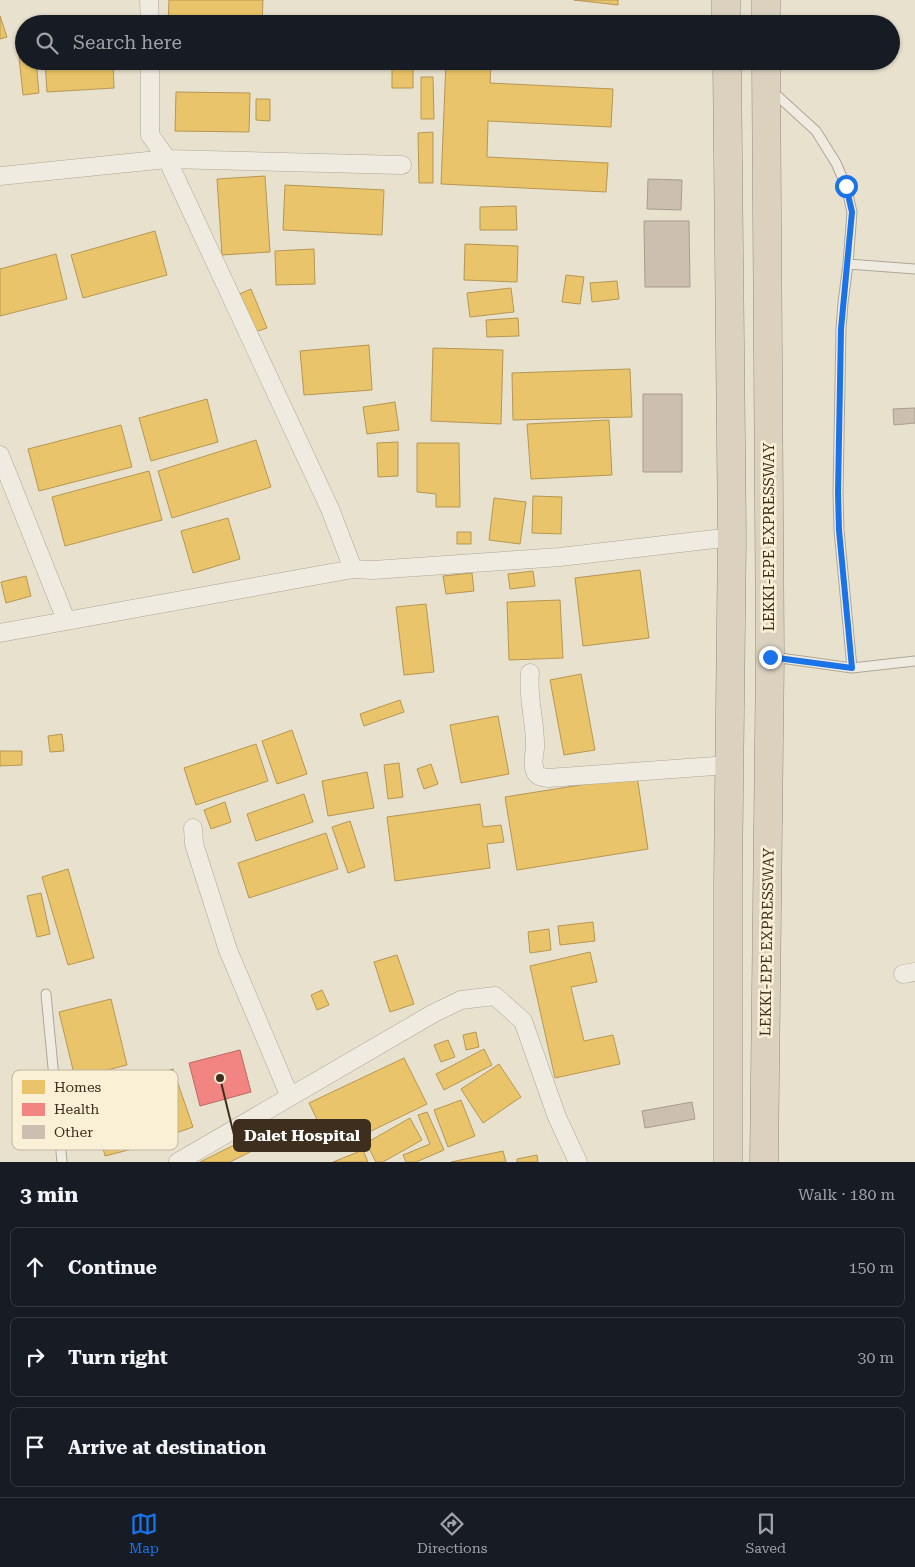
<!DOCTYPE html>
<html lang="en">
<head>
<meta charset="utf-8">
<style>
	body { margin:0; font-family:"Roboto Serif",serif; background:#20242c; color:#f1f3f6 }
	.stop { position:absolute; width:15px; height:15px; margin:-11px; border:4px solid #1a73e8; border-radius:50%; background:#fff }
	.stop.end { background:#1a73e8; border-color:#fff; box-shadow:0 1px 5px #0008 }
	.list { margin:0; padding:0; list-style:none }
	h2 { display:flex; justify-content:space-between; align-items:center; height:65px; margin:0; padding:0 20px; font-size:21px }
	h2 small { font-size:16px; font-weight:400; color:#9ea1a6 }
	.list li { display:grid; grid-template-columns:32px 1fr auto; gap:15px; align-items:center; box-sizing:border-box; height:80px; margin:0 10px 10px; padding:0 10px; border:1px solid #363941; border-radius:8px }
	.list b { display:block; font-size:19px; white-space:nowrap }
	.list em { font-size:16px; font-style:normal; color:#9ea1a6 }
	.icon { flex:none; width:28px; height:28px; fill:none; stroke:currentColor; stroke-width:2; stroke-linecap:round; stroke-linejoin:round }
	.map { position:relative; flex:none; width:915px; height:1162px; overflow:hidden }
	.search { position:absolute; background:#171b24; box-shadow:0 1px 4px #0004; left:15px; right:15px; top:15px; height:55px; display:flex; align-items:center; gap:12px; box-sizing:border-box; padding:0 18px; border-radius:28px; color:#9ea1a6; font-size:19px }
	.sheet { height:335px; background:#171b24 }
	nav { display:flex; justify-content:space-around; align-items:center; box-sizing:border-box; height:70px; border-top:1px solid #363941; background:#171b24; font-size:14px; color:#9ea1a6 }
	nav a { display:grid; justify-items:center; gap:2px }
	nav .on { color:#1a73e8 }
	.map>svg:first-child { display:block }
</style>
</head>
<body>
<div class="map">
<svg width="915" height="1162" viewBox="0 0 915 1162">
	<rect width="100%" height="100%" fill="#e8e1ce"/>
	<path fill="#e9c46a" stroke="#b69753" d="M169 0H263L262 24H168Z
		M574 0H618V5Z
		M0 16 7 37 0 39Z
		M448 17 590 24H448Z
		M18 47H24V61H36L39 93 23 95Z
		M45 61H113L114 88 47 92Z
		M392 61H413V88H392Z
		M446 61H491L490 83 613 89 611 127 488 121 487 157 608 163 606 192 441 184Z
		M421 77H433L434 119H421Z
		M176 92 250 93 249 132 175 131Z
		M256 99H270V121L256 120Z
		M433 132V183H419L418 133Z
		M265 176 270 252 222 255 217 179Z
		M285 185 384 190 382 235 283 230Z
		M516 206 517 230H480V207Z
		M155 231 167 275 83 298 71 255Z
		M465 244 518 246 517 282 464 280Z
		M314 249 315 284 276 285 275 251Z
		M56 254 67 299 0 316V269Z
		M566 275 584 277 580 304 562 302Z
		M617 281 619 299 592 302 590 283Z
		M511 288 514 312 470 317 467 293Z
		M251 289 267 328 252 333 237 295Z
		M518 318 519 336 487 337 486 320Z
		M369 345 372 390 304 395 300 351Z
		M433 348 503 350 501 424 431 421Z
		M630 369 632 417 513 420 512 373Z
		M207 399 218 442 151 461 139 418Z
		M395 402 399 430 367 434 363 407Z
		M609 420 612 475 531 479 527 424Z
		M121 425 132 467 39 491 28 449Z
		M256 440 271 487 172 518 158 471Z
		M398 442V476L378 477 377 443Z
		M417 443H459L460 507H436V494L417 492Z
		M149 471 162 520 65 546 52 497Z
		M533 496 562 497 561 534 532 533Z
		M494 498 526 502 520 544 489 540Z
		M228 518 240 559 193 573 181 531Z
		M457 532H471V544H457Z
		M640 570 649 638 583 646 575 578Z
		M533 571 535 586 510 589 508 574Z
		M472 573 474 591 446 594 443 576Z
		M26 576 31 596 6 603 1 582Z
		M560 600 563 658 509 660 507 602Z
		M426 604 434 672 404 675 396 607Z
		M581 674 595 750 564 755 550 680Z
		M400 700 404 712 364 726 360 714Z
		M498 716 509 774 461 783 450 725Z
		M292 730 307 774 277 784 262 741Z
		M62 734 64 751 50 752 48 736Z
		M256 744 268 781 196 805 184 768Z
		M0 751H22V765L0 766Z
		M399 763 403 797 388 799 384 765Z
		M431 764 438 784 424 789 417 769Z
		M367 772 374 808 328 816 322 781Z
		M637 776 648 849 517 870 505 797Z
		M304 794 313 822 256 841 247 814Z
		M225 802 231 822 211 829 204 810Z
		M480 804 483 827 501 825 504 842 487 844 490 868 395 881 387 817Z
		M350 821 365 867 348 873 332 827Z
		M326 833 338 869 249 898 238 863Z
		M68 869 94 958 68 965 42 877Z
		M41 893 50 934 37 937 27 896Z
		M593 922 595 941 560 945 558 926Z
		M549 929 551 950 530 953 528 932Z
		M590 952 597 982 571 987 584 1041 613 1035 620 1064 555 1078 530 966Z
		M397 955 414 1004 390 1012 374 962Z
		M322 990 329 1005 317 1010 311 995Z
		M111 999 127 1065 75 1078 59 1012Z
		M476 1032 479 1047 466 1050 463 1035Z
		M448 1040 455 1057 441 1062 434 1045Z
		M484 1049 492 1065 444 1090 436 1074Z
		M404 1058 427 1104 332 1150 309 1103Z
		M499 1064 521 1097 483 1123 461 1089Z
		M173 1069 193 1127 159 1139 139 1081Z
		M135 1081 152 1144 105 1156 89 1094Z
		M461 1100 475 1136 448 1147 434 1110Z
		M427 1112 444 1150 416 1162H406L403 1155 430 1144 418 1115Z
		M410 1118 422 1140 383 1162H376L366 1143Z
		M248 1138 254 1150 230 1162H200Z
		M363 1150 368 1162H333Z
		M503 1151 506 1162H451Z
		M537 1155 538 1162H517V1159Z"/>
	<path fill="#f28482" stroke="#bc6a64" d="M240 1050 251 1092 200 1106 189 1063Z"/>
	<path fill="#ccbfaf" stroke="#a99c8d" d="M648 179 682 180 681 210 647 209Z
		M644 221H689L690 287H645Z
		M643 394H682V472H643Z
		M915 408V423L894 425 893 409Z
		M692 1102 695 1119 645 1128 642 1111Z"/>
	<g fill="none" stroke-linecap="round" stroke-linejoin="round">
		<g stroke="#aea697" stroke-width="11">
			<path id="lane" d="M771 90 816 131 836 163 846 186 852 212 848 264
				M773 657 852 668 915 661
				M852 668 839 530 838 493 841 329 843 303 848 264 915 269
				M46 994 62 1162"/>
		</g>
		<g stroke="#aea697" stroke-width="19">
			<path id="street" d="M149 0 150 24
				M150 61V135L167 159 330 509 353 569 373 570 560 557 732 537
				M0 176 167 159 402 165
				M0 455 66 620
				M0 633 353 569
				M530 673C527 698 536 723 535 748 534 755 532 764 535 771 537 777 542 777 548 778L729 765
				M193 828 194 844 228 950 290 1097
				M903 974 915 972
				M178 1162 434 1013 461 1000 495 996 523 1021 557 1117 578 1162"/>
		</g>
		<g stroke="#938b7e" stroke-width="29">
			<path id="highway" d="M726 0V24
				M766 0V24
				M727 61 732 537 728 880V1162
				M764 1162 770 657 766 61"/>
		</g>
		<use href="#lane" stroke="#f0ebe1" stroke-width="9"/>
		<use href="#street" stroke="#f0ebe1" stroke-width="18"/>
		<use href="#highway" stroke="#dcd1bf" stroke-width="28"/>
	</g>
	<g fill="none" stroke-linecap="round" stroke-linejoin="round">
		<path stroke="#1a73e8" stroke-width="6" d="M770 657 852 668 839 530 838 493 841 329 852 212 846 186"/>
	</g>
	<g text-anchor="middle" stroke-width="5" stroke-linejoin="round" paint-order="stroke">
		<g font-size="15" fill="#3e2e1e" stroke="#f9f0d5">
			<text transform="translate(769 537) rotate(-90)" y="5">LEKKI-EPE EXPRESSWAY</text>
			<text transform="translate(767 942) rotate(-89)" y="5">LEKKI-EPE EXPRESSWAY</text>
		</g>
	</g>
	<rect x="12" y="1070" width="166" height="80" rx="8" fill="#f9f0d5" stroke="#c1b69e" stroke-width="1"/>
	<rect x="22" y="1080" width="23" height="14" fill="#e9c46a"/>
	<rect x="22" y="1103" width="23" height="13" fill="#f28482"/>
	<rect x="22" y="1125" width="23" height="14" fill="#ccbfaf"/>
	<g font-size="14" fill="#3e2e1e">
		<text x="54" y="1092">Homes</text>
		<text x="54" y="1114">Health</text>
		<text x="54" y="1137">Other</text>
	</g>
	<path fill="none" stroke="#3e2e1e" stroke-width="2" d="M220 1078L234 1135"/>
	<circle fill="#3e2e1e" stroke="#f9f0d5" stroke-width="2" cx="220" cy="1078" r="5"/>
	<rect fill="#3e2e1e" stroke="#3e2e1e" stroke-width="2" x="234" y="1120" width="136" height="31" rx="5"/>
	<g font-size="16" text-anchor="middle" font-weight="bold" fill="#fff">
		<text x="302" y="1141">Dalet Hospital</text>
	</g>
</svg>
<div class="stop" style="left:846px;top:186px"></div>
<div class="stop end" style="left:770px;top:657px"></div>
<div class="search"><svg class="icon" aria-label="search" viewBox="0 0 24 24"><circle cx="10" cy="10" r="6"/><path d="M15 15l6 6"/></svg>Search here</div>
</div>
<section class="sheet">
<h2>3 min<small>Walk · 180 m</small></h2>
<ul class="list">
<li><svg class="icon" aria-label="ahead" viewBox="0 0 24 24"><path d="M12 20V5M6 11l6-6 6 6"/></svg><div><b>Continue</b></div><em>150 m</em></li>
<li><svg class="icon" aria-label="right" viewBox="0 0 24 24"><path d="M7 20v-9h11M14 6l5 5-5 5"/></svg><div><b>Turn right</b></div><em>30 m</em></li>
<li><svg class="icon" aria-label="arrive" viewBox="0 0 24 24"><path d="M6 21V4h12l-3 4 3 4H6"/></svg><div><b>Arrive at destination</b></div></li>
</ul>
</section>
<nav>
<a class="on"><svg class="icon" aria-label="map" viewBox="0 0 24 24"><path d="M3 6l6-2 6 2 6-2v14l-6 2-6-2-6 2zM9 4v14M15 6v14"/></svg>Map</a>
<a><svg class="icon" aria-label="directions" viewBox="0 0 24 24"><path d="M12 3l9 9-9 9-9-9zM9 14v-3h6M13 9l2 2-2 2"/></svg>Directions</a>
<a><svg class="icon" aria-label="saved" viewBox="0 0 24 24"><path d="M7 4h10v16l-5-4-5 4z"/></svg>Saved</a>
</nav>
</body>
</html>
